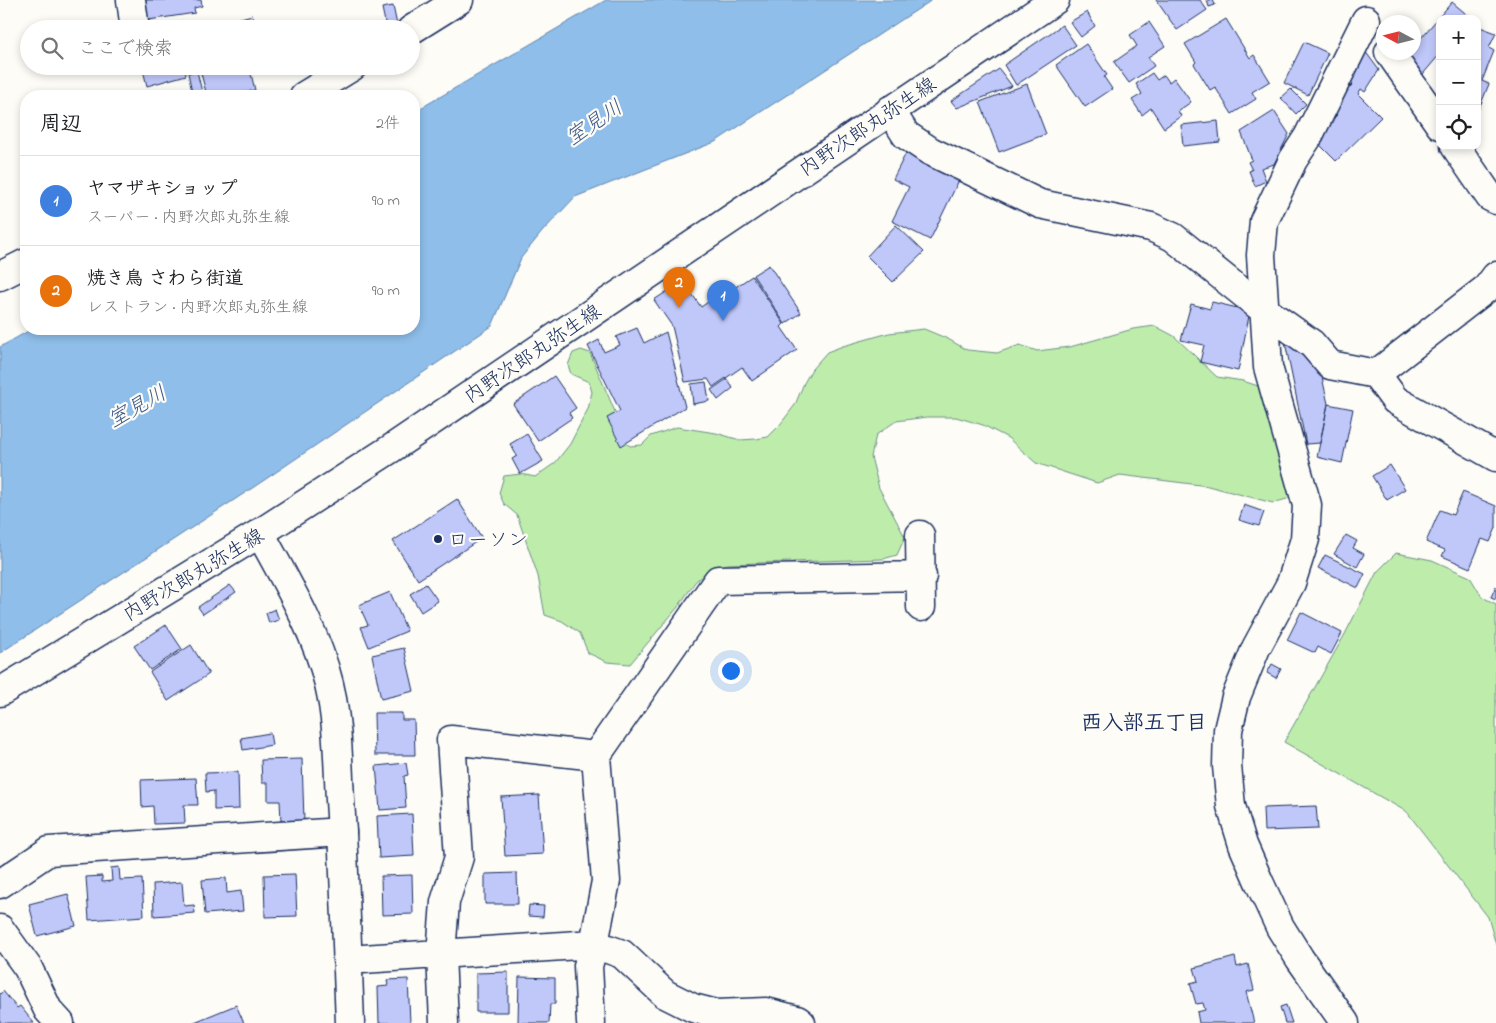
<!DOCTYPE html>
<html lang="ja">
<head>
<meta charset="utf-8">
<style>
	body { margin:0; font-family:"Indie Flower","Klee One",sans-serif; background:#f2f2f2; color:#202124 }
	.controls { position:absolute; right:15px; top:15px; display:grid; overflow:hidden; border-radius:10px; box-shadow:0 2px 8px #0003 }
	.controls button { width:45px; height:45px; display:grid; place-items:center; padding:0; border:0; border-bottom:1px solid #e0e0e0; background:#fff; color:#202124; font:25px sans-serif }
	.compass { position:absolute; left:1376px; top:15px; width:45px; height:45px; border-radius:50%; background:#fff; box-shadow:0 2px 8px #0003; rotate:277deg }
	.you { position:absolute; left:730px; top:670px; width:18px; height:18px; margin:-12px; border:4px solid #fff; border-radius:50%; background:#1a73e8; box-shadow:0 0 0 8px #1a73e833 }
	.badge { display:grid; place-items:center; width:32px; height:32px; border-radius:50%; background:#db2777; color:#fff; font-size:16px; font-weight:700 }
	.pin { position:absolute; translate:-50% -41px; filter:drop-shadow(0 1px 2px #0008) }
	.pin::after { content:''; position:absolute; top:26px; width:18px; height:15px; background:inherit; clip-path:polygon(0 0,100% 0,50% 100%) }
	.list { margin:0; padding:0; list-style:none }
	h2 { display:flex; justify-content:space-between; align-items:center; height:65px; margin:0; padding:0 20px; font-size:21px }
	h2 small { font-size:16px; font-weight:400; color:#757577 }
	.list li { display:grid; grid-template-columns:32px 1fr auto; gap:15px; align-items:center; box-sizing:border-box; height:90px; padding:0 20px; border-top:1px solid #e0e0e0 }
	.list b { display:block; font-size:19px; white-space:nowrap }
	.list p { margin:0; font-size:16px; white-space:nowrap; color:#757577 }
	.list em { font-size:16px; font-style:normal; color:#757577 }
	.icon { flex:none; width:28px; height:28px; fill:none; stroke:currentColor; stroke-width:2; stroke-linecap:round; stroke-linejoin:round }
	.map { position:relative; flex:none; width:1496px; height:1023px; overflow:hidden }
	.search { position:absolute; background:#fff; box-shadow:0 2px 8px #0003; left:20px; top:20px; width:400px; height:55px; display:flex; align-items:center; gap:12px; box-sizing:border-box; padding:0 18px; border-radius:28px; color:#757577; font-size:19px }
	.panel { position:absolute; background:#fff; box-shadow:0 2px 8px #0003; left:20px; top:90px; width:400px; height:245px; border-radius:20px }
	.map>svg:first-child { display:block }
</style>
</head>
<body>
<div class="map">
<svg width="1496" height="1023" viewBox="0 0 1496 1023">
	<rect width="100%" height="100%" fill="#fdfcf7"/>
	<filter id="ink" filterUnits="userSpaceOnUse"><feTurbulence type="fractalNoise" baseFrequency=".02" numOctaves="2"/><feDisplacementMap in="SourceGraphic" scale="10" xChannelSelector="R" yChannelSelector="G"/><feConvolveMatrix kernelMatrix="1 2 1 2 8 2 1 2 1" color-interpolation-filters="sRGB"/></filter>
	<g filter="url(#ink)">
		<path fill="#beedab" stroke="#6c8e84" d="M1155 326 1174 336 1217 377 1243 381 1264 388 1295 491 1290 498 1273 503 1208 486 1120 475 1097 483 1036 463 1008 438 983 425 956 417H927L896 421 876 435 871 457 879 488 905 537 897 555 883 559 728 564 707 571 695 582 678 607 630 664 607 662 588 653 580 633 562 621 545 615 538 576 517 515 504 504 499 493 504 476 521 474 535 477 555 463 570 444 588 409 592 392 589 382 571 374 568 365 573 353 581 350 590 353 616 414 618 437 630 446 642 445 651 436 677 427 716 433 740 440 756 439 768 437 779 426 795 405 804 383 812 369 827 352 843 346 889 333 924 329 948 339 967 350 997 353 1020 345 1037 351 1070 347 1133 329Z
			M1396 553 1432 560 1470 577 1482 597 1496 604V945L1488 917 1407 812 1284 742 1344 636 1377 572Z"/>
		<path fill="#8ebee9" stroke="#6085b1" d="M606 0H932L715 142 575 197 542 232 521 258 492 326 257 485 0 653V347L32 329H414V112Z"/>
		<path fill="#c0c8fa" stroke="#1b2f5e" d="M139 0H201L202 6 194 8 195 13 142 21Z
			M1156 0H1200L1207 10 1177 30Z
			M1207 0H1213L1215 5 1209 7Z
			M1452 2 1471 18 1440 19V54L1423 74 1404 57 1408 52H1414V46Z
			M393 6 397 25 386 27 382 8Z
			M1087 12 1095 26 1081 37 1070 22Z
			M252 15 256 29H200Z
			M1226 19 1250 58 1254 55 1270 81 1252 92 1256 99 1232 114 1215 87 1210 90 1194 64 1196 62 1185 44Z
			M1149 22 1165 46 1148 57 1154 66 1129 83 1114 62 1137 46 1130 35Z
			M1062 25 1076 45 1016 85 1004 65Z
			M1480 27 1496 33 1489 48 1494 51 1482 81 1489 84 1478 111 1477 33Z
			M1304 42 1328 53 1308 95 1284 83Z
			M1086 44 1107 75 1104 77 1112 89 1085 107 1056 65Z
			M1365 51 1379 70 1365 92 1361 89 1358 94 1381 117 1336 161 1313 138 1337 115 1330 108 1353 84 1348 78Z
			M142 66H184L186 75 147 86Z
			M199 66H249L255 90 229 96H207Z
			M999 69 1012 86 957 108 951 101Z
			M197 71 201 88 203 96H193L188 73Z
			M1152 73 1157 80 1164 75 1169 82 1174 78 1191 102 1178 111 1181 116 1164 128 1151 108 1142 115 1132 100 1142 94 1136 84Z
			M1027 84 1046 134 999 152 980 102Z
			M1291 89 1306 104 1296 114 1281 98Z
			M1274 111 1289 134 1274 164 1261 168 1266 181 1255 186 1249 171 1252 170 1248 162 1252 160 1241 132Z
			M1218 121 1220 142 1183 146 1181 125Z
			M906 153 959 180 930 240 892 221 909 187 893 179Z
			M896 225 924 252 893 282 867 256Z
			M769 265 801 313 785 324 753 275Z
			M752 276 784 324 781 327 797 350 752 381 742 367 713 387 708 379 685 382 672 326 654 300 683 281 701 307 733 284 734 288Z
			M1212 302 1250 311 1238 371 1200 362 1204 345 1181 340 1191 304 1210 309Z
			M637 328 644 343 666 332 685 407 621 446 607 418 620 411 588 346 599 340 604 352 620 345 616 337Z
			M1285 342 1307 352 1320 368 1328 404 1320 443 1306 444Z
			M554 376 576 408 569 413 572 418 538 441 513 404Z
			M727 379 733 388 718 400 711 390Z
			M706 382 709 401 693 404 691 384Z
			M1328 404 1353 409 1342 463 1317 457Z
			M527 434 543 461 520 474 512 459 517 456 510 444Z
			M1390 465 1405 489 1387 500 1372 476Z
			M1463 492 1496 506V528L1490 542 1482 539 1470 568 1442 556 1445 550 1426 542 1440 510 1453 515Z
			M457 499 482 538 418 580 393 541Z
			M1244 505 1264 512 1259 526 1239 520Z
			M1346 535 1357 541 1353 548 1364 554 1357 567 1334 554Z
			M1325 555 1365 574 1358 588 1318 568Z
			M426 584 438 601 421 612 410 594Z
			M230 585 236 592 203 614 198 607Z
			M1496 586V599L1491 597Z
			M390 592 407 631 369 647 361 627 368 625 359 605Z
			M275 609 279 620 269 623 266 613Z
			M1301 612 1342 633 1331 654 1318 647 1315 653 1287 640Z
			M166 625 182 649 150 670 134 646Z
			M191 645 209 674 168 701 150 672Z
			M404 648 414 691 381 699 372 655Z
			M1272 664 1281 669 1276 678 1267 673Z
			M374 713H402V720H414L415 755H375Z
			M270 733 272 745 243 750 241 738Z
			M302 759 304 821H281L280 801H268V783H262L261 760Z
			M406 763 408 775 404 776 406 808 380 810 376 766Z
			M238 772 239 809 214 810V791L206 792 205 773Z
			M196 778 198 805H184L185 823 154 824 153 806 142 807 141 780Z
			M539 795 543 854 505 856 501 797Z
			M1316 806 1318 829 1264 831 1263 808Z
			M412 814 414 856 379 858 377 816Z
			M119 867 120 880 142 879 144 916 89 920 86 877 102 876V882L112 881 111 868Z
			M517 873 518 904H485V874Z
			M295 874 297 916 265 917 264 875Z
			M412 875 413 914 382 915 381 876Z
			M226 878 227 893 241 891 243 911 205 914 202 880Z
			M182 882 184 906 194 905 195 913 154 916 153 884Z
			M68 894 76 926 37 936 29 904Z
			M529 905 544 906 543 917 528 916Z
			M1235 957 1237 967 1248 964 1254 990 1246 992 1254 1023H1199L1197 1012 1205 1010 1203 1003 1196 1004 1190 983 1198 981 1194 968Z
			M508 972V1012H476V973Z
			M519 977 555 978V1004H550L549 1023H518Z
			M408 979 410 1023H379L378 987 388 986 387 980Z
			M3 991 17 1008 20 1006 34 1023H0V994Z
			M236 1005 244 1023H192Z
			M1286 1005 1292 1023H1285L1280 1007Z"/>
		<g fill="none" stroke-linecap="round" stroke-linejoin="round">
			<g stroke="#1b2f5e" stroke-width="31">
				<path id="minor" d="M131 0 135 29
					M411 30 459 0
					M1389 52 1440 125
					M304 96 353 66
					M890 110 906 135 930 151 1040 204 1151 227 1173 237 1264 310 1312 344 1330 365 1376 374 1487 288 1496 276
					M1455 146 1490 197 1496 200
					M0 276 26 263
					M1376 374 1395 400 1496 457
					M920 535 921 607
					M596 756 718 580 922 576
					M0 884 49 851 342 832
					M0 929 28 968 48 1010 60 1023
					M347 960 594 944 622 954 665 994 693 1008 717 1014 766 1012 797 1020 801 1023
					M444 1023 441 954 445 902 459 857 451 740 596 756 606 881 594 944 588 966 591 1023
					M1345 1023 1300 959 1280 927 1260 884 1243 845 1231 806 1227 766 1228 730 1236 697 1256 648 1291 583 1305 539 1307 505 1268 367 1261 255 1264 221 1293 160 1308 137 1366 20"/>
			</g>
			<g stroke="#1b2f5e" stroke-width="31">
				<path id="tertiary" d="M260 533C286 581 316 631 329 684 338 722 338 762 340 800 345 874 347 949 350 1023"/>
			</g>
			<g stroke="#1b2f5e" stroke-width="31">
				<path id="secondary" d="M0 692 260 533 392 448 1055 0"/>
			</g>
			<use href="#minor" stroke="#fdfcf7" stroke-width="28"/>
			<use href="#tertiary" stroke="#fdfcf7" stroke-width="28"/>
			<use href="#secondary" stroke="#fdfcf7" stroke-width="28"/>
		</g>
	</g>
	<circle fill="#1b2f5e" stroke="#fdfcf7" stroke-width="2" cx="438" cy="539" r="5"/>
	<g text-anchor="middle" stroke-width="4.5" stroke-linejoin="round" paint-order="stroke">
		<g font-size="20" fill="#1b2f5e" stroke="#fdfcf7">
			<text transform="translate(867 126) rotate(-34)" y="7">内野次郎丸弥生線</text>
			<text transform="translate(532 353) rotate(-34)" y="7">内野次郎丸弥生線</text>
			<text transform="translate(193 574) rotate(-31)" y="7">内野次郎丸弥生線</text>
		</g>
		<g font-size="20" fill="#1b2f5e" stroke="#fdfcf7" text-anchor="start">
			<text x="448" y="546">ローソン</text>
		</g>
		<g font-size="21" font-style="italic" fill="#3e5a88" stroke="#fdfcf7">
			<text transform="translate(594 122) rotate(-34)" y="7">室見川</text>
			<text transform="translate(137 406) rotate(-29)" y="7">室見川</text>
		</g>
		<g font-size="21" font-weight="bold" fill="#1b2f5e" stroke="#fdfcf7">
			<text x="1144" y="729">西入部五丁目</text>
		</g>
	</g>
</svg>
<div class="controls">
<button>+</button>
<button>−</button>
<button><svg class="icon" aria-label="locate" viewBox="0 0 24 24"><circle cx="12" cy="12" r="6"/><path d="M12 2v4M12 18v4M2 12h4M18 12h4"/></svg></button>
</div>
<svg class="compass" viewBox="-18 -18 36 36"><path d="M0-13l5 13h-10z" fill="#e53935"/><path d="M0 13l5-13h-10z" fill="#757577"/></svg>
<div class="you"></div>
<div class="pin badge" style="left:723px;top:321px;background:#3f7fe0">1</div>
<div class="pin badge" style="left:679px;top:308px;background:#e8710a">2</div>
<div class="search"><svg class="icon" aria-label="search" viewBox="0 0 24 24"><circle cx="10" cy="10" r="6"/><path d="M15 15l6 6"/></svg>ここで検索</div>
<section class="panel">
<h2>周辺<small>2件</small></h2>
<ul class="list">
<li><span class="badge" style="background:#3f7fe0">1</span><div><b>ヤマザキショップ</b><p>スーパー · 内野次郎丸弥生線</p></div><em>90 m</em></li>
<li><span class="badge" style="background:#e8710a">2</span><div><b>焼き鳥 さわら街道</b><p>レストラン · 内野次郎丸弥生線</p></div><em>90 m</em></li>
</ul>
</section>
</div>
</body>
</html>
